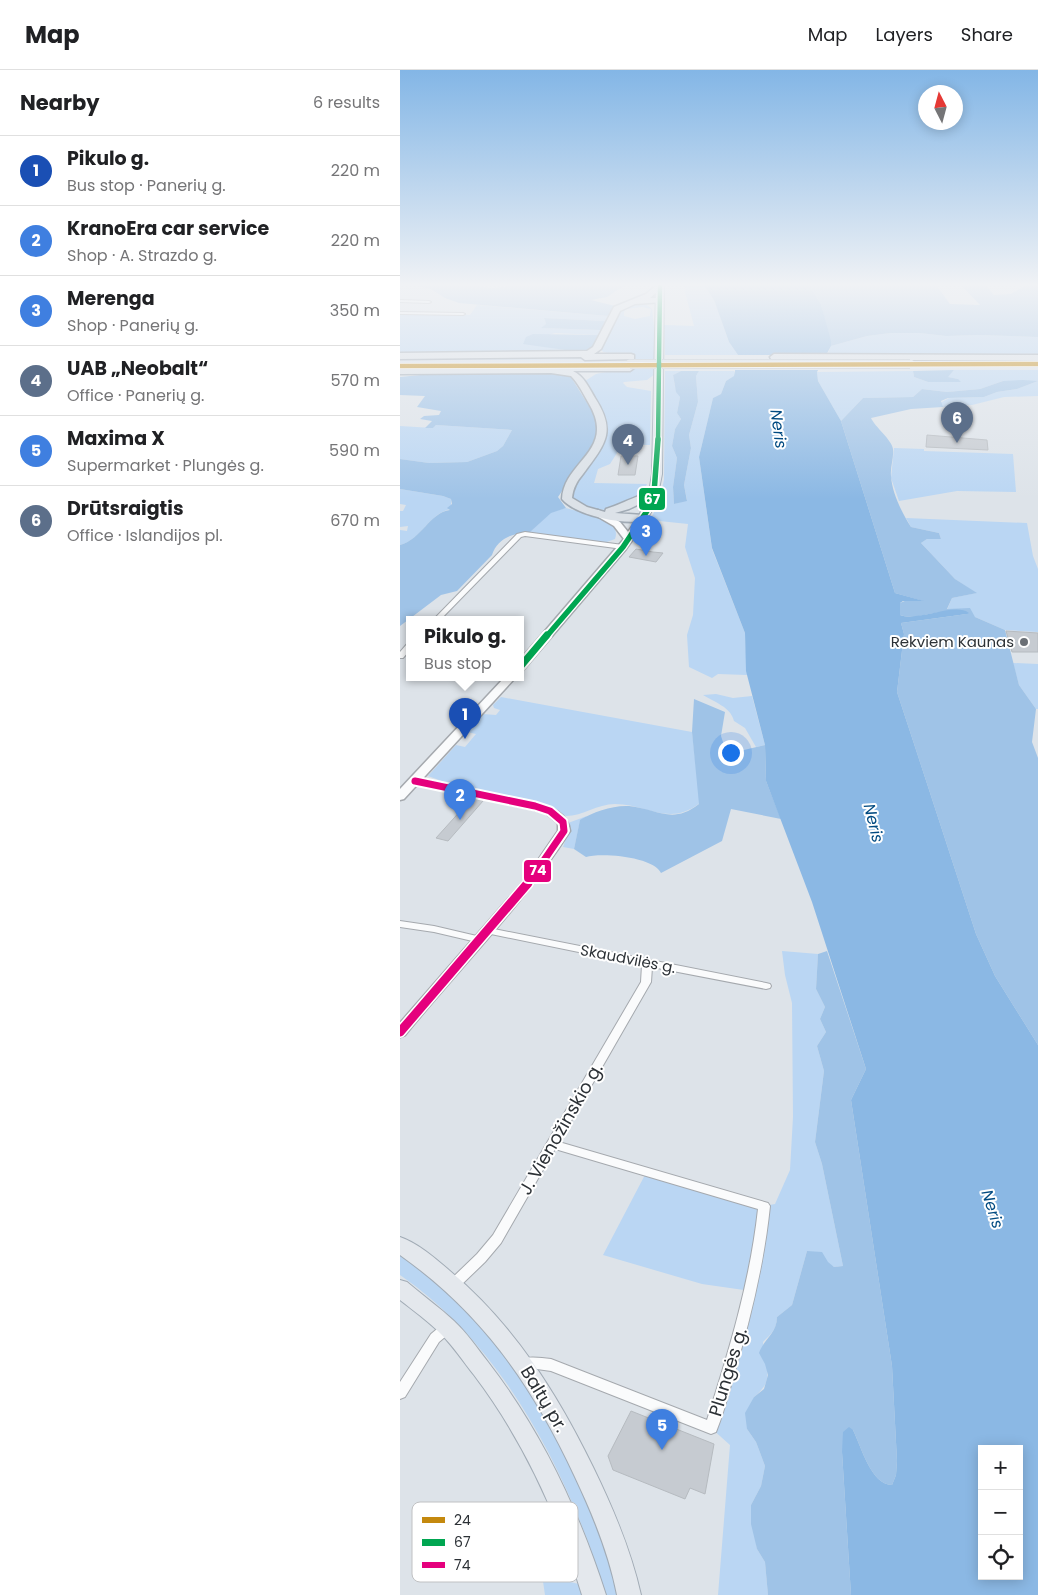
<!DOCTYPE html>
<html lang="en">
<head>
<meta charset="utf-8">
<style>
	body { margin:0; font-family:Poppins,sans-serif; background:#f2f2f2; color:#202124 }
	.controls { position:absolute; right:15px; bottom:15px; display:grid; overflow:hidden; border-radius:0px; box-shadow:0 2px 12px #0003 }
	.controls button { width:45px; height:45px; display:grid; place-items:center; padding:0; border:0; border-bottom:1px solid #e0e0e0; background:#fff; color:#202124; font:25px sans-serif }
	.compass { position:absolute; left:518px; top:15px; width:45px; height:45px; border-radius:50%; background:#fff; box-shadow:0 2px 12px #0003; rotate:354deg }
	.you { position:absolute; left:330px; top:682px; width:18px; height:18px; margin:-12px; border:4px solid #fff; border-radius:50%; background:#1a73e8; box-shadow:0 0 0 8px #1a73e833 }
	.badge { display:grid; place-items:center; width:32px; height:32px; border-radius:50%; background:#0b8043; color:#fff; font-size:16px; font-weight:700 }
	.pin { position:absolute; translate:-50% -41px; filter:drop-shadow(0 1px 2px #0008) }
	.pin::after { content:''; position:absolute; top:26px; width:18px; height:15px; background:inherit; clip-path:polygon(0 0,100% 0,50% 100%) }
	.popup { position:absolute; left:6px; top:546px; width:118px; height:65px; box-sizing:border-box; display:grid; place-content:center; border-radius:0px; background:#fff; filter:drop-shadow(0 1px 4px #0005); font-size:16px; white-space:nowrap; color:#757577 }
	.popup b { font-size:19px; color:#202124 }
	.popup::after { content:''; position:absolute; left:50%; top:100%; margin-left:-10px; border:10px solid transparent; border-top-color:#fff }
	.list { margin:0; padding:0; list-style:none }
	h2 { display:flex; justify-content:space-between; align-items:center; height:65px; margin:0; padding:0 20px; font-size:21px }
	h2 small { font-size:16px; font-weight:400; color:#757577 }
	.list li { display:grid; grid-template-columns:32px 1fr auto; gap:15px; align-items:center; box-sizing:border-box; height:70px; padding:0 20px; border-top:1px solid #e0e0e0 }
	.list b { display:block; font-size:19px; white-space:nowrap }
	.list p { margin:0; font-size:16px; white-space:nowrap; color:#757577 }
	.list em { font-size:16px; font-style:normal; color:#757577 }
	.icon { flex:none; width:28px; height:28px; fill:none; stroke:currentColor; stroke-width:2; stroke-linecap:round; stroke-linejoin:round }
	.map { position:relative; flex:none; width:638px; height:1525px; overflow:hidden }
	header { display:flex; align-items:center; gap:30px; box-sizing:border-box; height:70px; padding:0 25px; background:#fff; border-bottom:1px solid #e0e0e0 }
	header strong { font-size:24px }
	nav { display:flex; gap:28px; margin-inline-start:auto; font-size:18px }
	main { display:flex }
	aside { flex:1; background:#fff }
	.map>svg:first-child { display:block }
</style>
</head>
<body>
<header>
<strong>Map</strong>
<nav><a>Map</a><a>Layers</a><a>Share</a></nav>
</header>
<main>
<aside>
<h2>Nearby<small>6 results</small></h2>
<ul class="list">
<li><span class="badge" style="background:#1a4fb4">1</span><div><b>Pikulo g.</b><p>Bus stop · Panerių g.</p></div><em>220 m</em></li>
<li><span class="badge" style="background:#3f7fe0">2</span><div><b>KranoEra car service</b><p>Shop · A. Strazdo g.</p></div><em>220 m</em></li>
<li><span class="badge" style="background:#3f7fe0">3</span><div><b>Merenga</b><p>Shop · Panerių g.</p></div><em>350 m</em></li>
<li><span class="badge" style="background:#5c6f8a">4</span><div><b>UAB „Neobalt“</b><p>Office · Panerių g.</p></div><em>570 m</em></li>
<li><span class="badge" style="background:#3f7fe0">5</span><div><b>Maxima X</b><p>Supermarket · Plungės g.</p></div><em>590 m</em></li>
<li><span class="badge" style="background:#5c6f8a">6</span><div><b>Drūtsraigtis</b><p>Office · Islandijos pl.</p></div><em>670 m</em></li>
</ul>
</aside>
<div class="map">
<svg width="638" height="1525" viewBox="0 0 638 1525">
	<rect width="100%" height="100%" fill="#dde3e9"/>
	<path fill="#bad6f3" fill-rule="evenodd" d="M286 215H304L314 230 329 272 338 285H265L264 255 294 256 285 222Z
		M77 235 208 246 205 251 144 248 146 254 142 258 201 260 198 265 155 263 123 273 186 283 0 284V243L70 245Z
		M236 235H247L252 239 256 274 255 304 247 310 224 312 223 313 227 317 251 321 250 375H222L210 394 198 399 194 413 247 414 242 424 236 430 207 440 190 439 170 427 171 420C184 403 214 372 206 349 201 335 192 323 185 311L196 304 230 297H66L230 296V293L0 294 230 292 231 289 8 290 231 288 203 282 201 279 219 240ZM242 237 251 239 250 246 235 249 224 246V242L226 239Z
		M491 263H519L546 266 579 265 638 267V285H427L431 276 467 266Z
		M554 300H638V311H603L580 319 547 322 522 319 513 327 463 328 441 351 418 311 417 302 513 301 514 307 528 312H556L558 309 547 307Z
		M265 301H281L273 305 275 317 280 327 277 343 281 349 275 359 272 376 277 388 273 417 274 434 287 430 284 415 291 378 289 365 298 332 296 306 299 301H334L335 306 326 311 321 324 313 328 299 387 312 479 345 563 347 605 318 604 312 608 289 597 287 565 293 545 295 508 285 477 288 454 250 450 258 435 264 410Z
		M638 311V326L604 327 572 335 543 337 540 333 549 328 584 327 597 322 617 319Z
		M36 355 112 360 103 376 97 381 67 392 29 393 0 389V356L33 358Z
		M494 378 524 379V381L613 384 616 422 557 421 499 431 491 408Z
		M0 419 43 426 51 429V439C29 443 22 469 0 475V460L7 461 8 456 0 457V441H3L6 435 0 434Z
		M166 438C181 443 223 447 215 469L204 473 129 463 151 442Z
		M506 448 627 453 633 486 638 499V562L605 560 575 547 547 540 552 528 576 523 555 509 521 473 527 469H541L539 463 511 457Z
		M613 593 638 594V639H636L619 615Z
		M316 624 333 628 352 626 365 675 356 677 345 658 334 651C331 637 314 632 303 625Z
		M101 627 292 662 300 733C269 757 247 734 215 734 197 734 183 746 166 746L144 735 50 714 28 706 56 675 65 677 76 664 67 662 83 644 96 645 100 640 94 638 93 635Z
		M187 746 180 751 174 779 163 777 169 760 168 753Z
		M382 881 418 884 416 919 425 937 420 949 426 962 417 976 424 1001 415 1072 422 1094 443 1196 434 1197 407 1181 392 1235 377 1247C377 1259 371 1264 363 1272 365 1296 376 1310 354 1327L347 1359 356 1372 365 1396 361 1416 351 1435 357 1479 365 1492 368 1525H318L330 1375 311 1358 351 1221 302 1214 203 1185 247 1101 364 1136 375 1134 390 1100 393 1047 392 933 385 905Z
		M0 1184 29 1204 101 1275 145 1343 180 1415 207 1486 220 1525H206C170 1407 105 1277 0 1205Z
		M137 1434 149 1435 154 1446 150 1454 170 1512 179 1514 182 1525H145L139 1484 145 1482 150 1472Z"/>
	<path fill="#9fc3e7" d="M14 215H58L94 218 127 215H225L207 227 191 230 215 236 208 246 59 233 45 228 31 219Z
		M409 215H536L550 234 580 235 561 215H585L594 225 611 224 626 215H638V267L579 265 546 266 519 263H491L467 266 431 276 421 234Z
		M144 248 205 251 201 260 141 258 146 254Z
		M133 264 198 265 191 280 186 283 123 274 126 267Z
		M554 300 548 307 558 309 561 312H528L514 307 513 301Z
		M281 301H299L296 306 298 332 289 365 291 378 284 415 287 431 274 434 273 417 277 388 272 376 275 359 281 349 277 343 280 327 276 322 273 305Z
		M149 302 171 307 197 349 198 360 191 378 158 427 166 438 151 443 129 463C113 462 97 469 92 485L57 521 41 525 0 556V475C22 469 29 443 50 440L47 438 52 434 51 429 43 426 0 419V389L29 393 67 392 97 381 103 376 112 360 36 355 33 358H25L32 351 20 349 24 346 39 345 41 341 17 337 25 326 0 325V307L41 303Z
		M623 310 638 311 617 319 597 322 584 327 548 328 541 331 543 337 511 339 471 348C475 357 492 370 493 379 494 388 490 397 491 406 492 423 502 443 511 457L539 463 541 469H527L521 473 555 509 577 523 552 528 547 539 570 538 575 547 605 560 619 615 636 639 632 672 638 688V975L595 906 576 864 518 686 497 622 504 564 501 553 567 544C561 543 554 542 547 542 532 541 515 550 500 545V533L507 530 523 531 495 523 441 351 463 328 513 327 522 319 547 322 580 319 603 311Z
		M294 629 325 642 321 666 327 684 365 675 366 711 381 749 331 739 322 771 261 803C255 787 201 782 186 787L174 779 180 750C193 742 213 735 229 736 258 739 272 755 299 734L292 662Z
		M427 881 466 999 451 1030 492 1296 497 1391 496 1405 492 1415C471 1415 461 1376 453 1360L442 1382 451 1525H368L365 1492 357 1479 351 1454V1435L361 1416 365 1396 356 1372 347 1359 345 1343 354 1327 364 1319 368 1305 365 1294 359 1283C364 1269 377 1263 377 1247L392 1235 407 1181 422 1182 428 1192 434 1197 443 1196 422 1094 415 1072 424 1001 417 976 426 962 420 949 425 937 416 919 418 884Z
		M137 1434 150 1472 149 1478 139 1484 130 1441 132 1436Z"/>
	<path fill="#8bb8e4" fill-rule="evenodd" d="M304 215H409L421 234 431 271V276L417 302 418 311 441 351 495 523 524 531H503L500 533V545C519 552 554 532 569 543L567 544 501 553 504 564 497 622 518 686 576 864 595 906 638 975V1525H451L442 1382 443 1362 449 1357 453 1360C461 1376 471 1415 492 1415L496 1405 497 1391 492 1296 451 1030 466 999 412 832 366 711 365 675 346 601 345 563 312 478 299 387 313 328 321 324 326 311 334 306 338 285 329 272 314 230ZM582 1379H619V1506H582Z"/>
	<path fill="#dde3e9" d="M335 285H430L421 300H332Z"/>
	<path fill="#c6cbd1" stroke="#b6bbc0" d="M527 365 587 370 588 380 526 377Z
		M221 386H238L235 405H218Z
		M236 479 253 482 263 483 256 492 229 487Z
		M606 561 638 563V582H612Z
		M72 728 83 731 48 771 36 768Z
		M231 1341 314 1374 305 1424 290 1418 285 1429 213 1400 208 1386Z"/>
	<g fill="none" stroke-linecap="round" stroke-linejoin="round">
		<g stroke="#a5a9ae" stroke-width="2">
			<path id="minor" d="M0 230 29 231 31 232 29 233 0 232Z
				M0 242 63 243 65 244 63 245 0 244Z
				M125 462 223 475 226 477 223 479 125 466 121 467 40 550H33L117 464Z
				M7 574H10V580L3 588H0V582Z
				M0 851 34 856 81 867 84 868 86 870 84 872 81 873 34 862 0 857Z
				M89 858 366 913 370 914 371 916 370 918 366 919 252 897 251 912 159 1072 368 1133 370 1136C364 1195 350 1251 333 1308 328 1326 323 1345 316 1362L311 1364 151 1301 137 1299 123 1300 118 1298 117 1294 118 1290C129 1286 140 1288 151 1289L307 1350C329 1281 350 1212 358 1139L155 1079 101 1173 85 1192 58 1218 54 1219 50 1218 48 1214 50 1210 77 1184 93 1165 241 912 242 895 86 863 84 861 86 859Z
				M47 1252 51 1254 53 1258 51 1262 39 1272 5 1327 0 1329V1312L31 1264 43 1254Z"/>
		</g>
		<g stroke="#a5a9ae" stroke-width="3">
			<path id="tertiary" d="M15 708 135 733C151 737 168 743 170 761 122 836 60 897 5 965L0 967V953L123 812 158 761V753L146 743 132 739 11 713 10 711Z"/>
		</g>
		<g stroke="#a5a9ae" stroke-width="3">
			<path id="secondary" d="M198 440 220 452 228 462 240 446H246L248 448 226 479 124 599 120 600V590L224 469 214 456 195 445V441Z
				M104 608H115L4 729 0 730V719Z"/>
		</g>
		<g stroke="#a1abb5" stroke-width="2">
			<path id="primary" d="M256 215H264L262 404C260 415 254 447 243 451L238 448 249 423 252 404Z
				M0 1167C18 1173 36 1189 50 1201 114 1255 157 1323 193 1397 213 1438 231 1480 241 1525H217C209 1484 193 1445 175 1407 133 1316 82 1243 0 1185Z
				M0 1210 7 1212C22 1225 39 1237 54 1251 67 1263 77 1278 88 1292 142 1362 179 1441 206 1525H182C158 1446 124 1371 74 1305 63 1291 53 1276 41 1264 28 1251 14 1241 0 1230Z"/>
		</g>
		<g stroke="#a1abb5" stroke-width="3">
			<path id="trunk" d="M257 215 264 216 250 228H263V232L235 234 220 241 201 279 194 284H231L234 285V289L185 290 181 287 0 289V283L187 281 193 277 214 237 246 224Z
				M374 284 638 285V291L371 289 370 287Z
				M164 295H230L234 298 230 301H173C184 306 189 318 195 328 217 362 205 374 183 404 177 411 173 418 172 428L187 437 205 442 206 439C218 436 250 419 258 421L259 423 258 425 229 439 215 443 243 445 248 448 247 450C226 456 176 446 162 429 164 390 218 381 188 332 183 323 178 313 171 306L151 303 0 304V298H160Z"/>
		</g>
		<use href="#minor" fill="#fafbfc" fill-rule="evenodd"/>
		<use href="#tertiary" fill="#fafbfc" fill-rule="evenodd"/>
		<use href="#secondary" fill="#fafbfc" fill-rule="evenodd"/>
		<use href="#primary" fill="#e4e8ed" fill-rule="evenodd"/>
		<use href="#trunk" fill="#dce2e8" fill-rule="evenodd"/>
		<g stroke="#a1abb5" stroke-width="10" stroke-linecap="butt">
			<path id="trunk-bridge" d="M230 294H510"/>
		</g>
		<use href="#trunk-bridge" stroke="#dce2e8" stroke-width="9"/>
		<g stroke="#fff" stroke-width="6">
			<path id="bus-1" d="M0 296 638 294"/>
		</g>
		<g stroke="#fff" stroke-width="6">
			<path id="bus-2-far2" d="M258 371 260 215"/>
		</g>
		<g stroke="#fff" stroke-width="8">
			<path id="bus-2-far1" d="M146 567 223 477 249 438 254 423 258 369"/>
		</g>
		<g stroke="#fff" stroke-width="11">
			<path id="bus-2" d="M120 597 147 565"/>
		</g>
		<g stroke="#fff" stroke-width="11">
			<path id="bus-3-far1" d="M15 711 135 736 150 741 163 752 164 761 127 815"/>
		</g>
		<g stroke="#fff" stroke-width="12">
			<path id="bus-3" d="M0 962 128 813"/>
		</g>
		<use href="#bus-1" stroke="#c4890e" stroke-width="4.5"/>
		<use href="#bus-2-far2" stroke="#00a651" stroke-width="4.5"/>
		<use href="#bus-2-far1" stroke="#00a651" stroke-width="5.5"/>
		<use href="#bus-2" stroke="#00a651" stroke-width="7"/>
		<use href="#bus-3-far1" stroke="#e5007d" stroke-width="7"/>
		<use href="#bus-3" stroke="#e5007d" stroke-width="9"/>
	</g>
	<linearGradient id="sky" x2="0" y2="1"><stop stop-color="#83b6e6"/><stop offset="0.5" stop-color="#f0f2f5"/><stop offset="1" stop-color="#f0f2f5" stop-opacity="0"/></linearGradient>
	<rect width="638" height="429" fill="url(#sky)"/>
	<circle fill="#6a6f75" stroke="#fff" stroke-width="2" cx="624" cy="572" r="5"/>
	<g text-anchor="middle" stroke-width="4" stroke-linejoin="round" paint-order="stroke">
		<g font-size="15" fill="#2c3136" stroke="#fff" text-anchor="end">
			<text x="614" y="577">Rekviem Kaunas</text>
		</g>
		<g font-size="15" fill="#2c3136" stroke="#fff">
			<text transform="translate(228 889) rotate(11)" y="5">Skaudvilės g.</text>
		</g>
		<g font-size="16" font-style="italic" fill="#014a81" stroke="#fff">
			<text transform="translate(379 359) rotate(82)" y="6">Neris</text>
			<text transform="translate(474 753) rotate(76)" y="6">Neris</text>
			<text transform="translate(593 1139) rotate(72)" y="6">Neris</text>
		</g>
		<g font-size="18" fill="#2c3136" stroke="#fff">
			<text transform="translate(161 1059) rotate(-60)" y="6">J. Vienožinskio g.</text>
			<text transform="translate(328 1302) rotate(-73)" y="6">Plungės g.</text>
			<text transform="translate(144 1329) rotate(59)" y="6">Baltų pr.</text>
		</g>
	</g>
	<rect x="12" y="1432" width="166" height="80" rx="8" fill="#fff" stroke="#c0c1c3" stroke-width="1"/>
	<rect x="22" y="1447" width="23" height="6" fill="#c4890e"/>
	<rect x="22" y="1469" width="23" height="7" fill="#00a651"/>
	<rect x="22" y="1492" width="23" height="6" fill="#e5007d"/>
	<g font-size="14" fill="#2c3136">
		<text x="54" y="1455">24</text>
		<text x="54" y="1477">67</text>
		<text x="54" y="1500">74</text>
	</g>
	<g stroke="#fff" stroke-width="2">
		<rect x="238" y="417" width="28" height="24" rx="5" fill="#00a651"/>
		<rect x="123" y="789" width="29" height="24" rx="5" fill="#e5007d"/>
	</g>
	<g font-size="14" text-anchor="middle" font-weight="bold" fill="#fff">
		<text x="252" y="434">67</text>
		<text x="138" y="805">74</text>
	</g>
</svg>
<div class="controls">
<button>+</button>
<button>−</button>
<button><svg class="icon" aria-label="locate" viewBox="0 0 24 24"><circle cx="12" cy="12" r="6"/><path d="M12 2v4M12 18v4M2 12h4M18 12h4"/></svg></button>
</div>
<svg class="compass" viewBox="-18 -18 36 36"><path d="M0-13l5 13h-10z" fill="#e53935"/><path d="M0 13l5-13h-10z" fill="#757577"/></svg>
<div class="you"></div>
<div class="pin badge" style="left:65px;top:669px;background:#1a4fb4">1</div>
<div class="popup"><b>Pikulo g.</b>Bus stop</div>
<div class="pin badge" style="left:60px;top:750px;background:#3f7fe0">2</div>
<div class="pin badge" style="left:246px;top:486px;background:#3f7fe0">3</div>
<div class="pin badge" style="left:228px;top:395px;background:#5c6f8a">4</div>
<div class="pin badge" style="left:262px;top:1380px;background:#3f7fe0">5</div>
<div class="pin badge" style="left:557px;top:373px;background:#5c6f8a">6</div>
</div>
</main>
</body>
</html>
